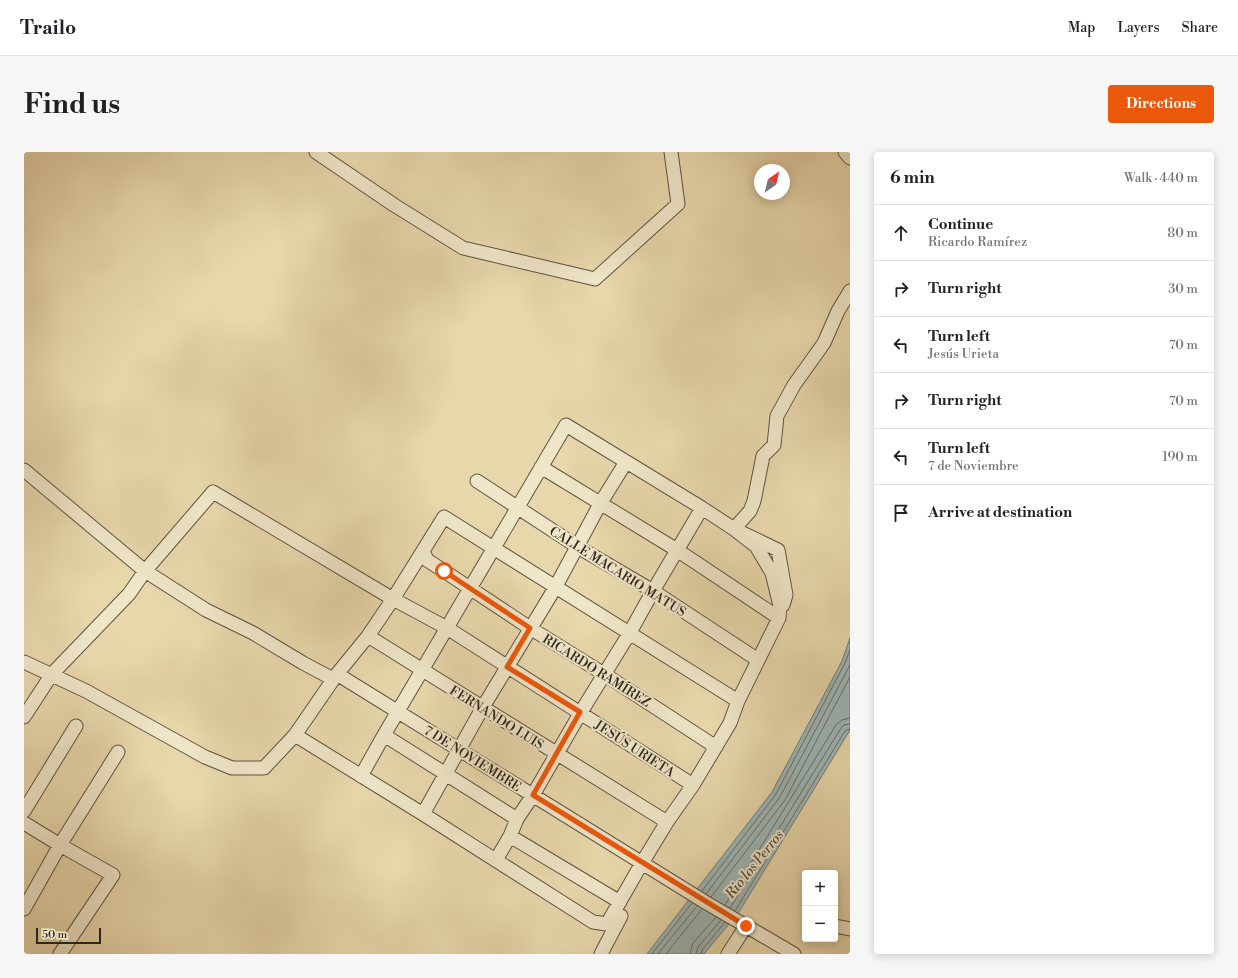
<!DOCTYPE html>
<html lang="en">
<head>
<meta charset="utf-8">
<style>
	body { margin:0; font-family:"Libre Bodoni",serif; background:#f6f6f6; color:#202124 }
	.controls { position:absolute; right:12px; bottom:12px; display:grid; overflow:hidden; border-radius:4px; box-shadow:0 2px 10px #0003 }
	.controls button { width:36px; height:36px; display:grid; place-items:center; padding:0; border:0; border-bottom:1px solid #e0e0e0; background:#fff; color:#202124; font:20px sans-serif }
	.compass { position:absolute; left:730px; top:12px; width:36px; height:36px; border-radius:50%; background:#fff; box-shadow:0 2px 10px #0003; rotate:35deg }
	.scale { position:absolute; left:12px; bottom:10px; width:65px; box-sizing:border-box; padding-left:4px; border:2px solid #32271c; border-top:0; font-size:11px; line-height:14px; white-space:nowrap; color:#32271c; -webkit-text-stroke:3px #efe5c8; paint-order:stroke }
	.stop { position:absolute; width:12px; height:12px; margin:-9px; border:3px solid #ea580c; border-radius:50%; background:#fff }
	.stop.end { background:#ea580c; border-color:#fff; box-shadow:0 1px 4px #0008 }
	.list { margin:0; padding:0; list-style:none }
	h2 { display:flex; justify-content:space-between; align-items:center; height:52px; margin:0; padding:0 16px; font-size:17px }
	h2 small { font-size:13px; font-weight:400; color:#757577 }
	.list li { display:grid; grid-template-columns:26px 1fr auto; gap:12px; align-items:center; box-sizing:border-box; height:56px; padding:0 16px; border-top:1px solid #e0e0e0 }
	.list b { display:block; font-size:15px; white-space:nowrap }
	.list p { margin:0; font-size:13px; white-space:nowrap; color:#757577 }
	.list em { font-size:13px; font-style:normal; color:#757577 }
	.icon { flex:none; width:22px; height:22px; fill:none; stroke:currentColor; stroke-width:2; stroke-linecap:round; stroke-linejoin:round }
	.map { position:relative; flex:none; width:826px; height:802px; overflow:hidden; border-radius:4px }
	header { display:flex; align-items:center; gap:24px; box-sizing:border-box; height:56px; padding:0 20px; background:#fff; border-bottom:1px solid #e0e0e0 }
	header strong { font-size:19px }
	nav { display:flex; gap:22px; margin-inline-start:auto; font-size:14px }
	.intro { display:flex; align-items:center; justify-content:space-between; box-sizing:border-box; height:96px; padding:0 24px }
	h1 { margin:0; font-size:28px }
	.button { padding:10px 18px; border-radius:4px; background:#ea580c; color:#fff; font-size:14px; font-weight:700 }
	main { display:flex; gap:24px; padding:0 24px }
	aside { flex:1; background:#fff; border-radius:4px; box-shadow:0 2px 10px #0003 }
	.map>svg:first-child { display:block }
</style>
</head>
<body>
<header>
<strong>Trailo</strong>
<nav><a>Map</a><a>Layers</a><a>Share</a></nav>
</header>
<div class="intro"><h1>Find us</h1><a class="button">Directions</a></div>
<main>
<div class="map">
<svg width="826" height="802" viewBox="0 0 826 802">
	<rect width="100%" height="100%" fill="#e7d7ab"/>
	<filter id="stains"><feTurbulence type="fractalNoise" baseFrequency=".005" numOctaves="4"/><feColorMatrix values="0 0 0 0 .2 0 0 0 0 .09 0 0 0 0 .02 0 0 0 .5 -.17"/></filter>
	<radialGradient id="worn" r=".72"><stop offset=".6" stop-color="#630" stop-opacity="0"/><stop offset="1" stop-color="#630" stop-opacity=".3"/></radialGradient>
	<path fill="#9db6b6" stroke="#727d78" d="M826 486V578L715 760 680 802H623L748 640 818 509Z"/>
	<g fill="none" stroke-linecap="round" stroke-linejoin="round">
		<path stroke="#686e69" stroke-width="1" d="M678 739 752 642 821 511 826 498
			M682 742 756 645 826 513
			M687 745 761 648 826 525
			M701 753 812 573 818 568 826 566
			M706 756 817 576 820 573 826 572
			M711 759 821 579 826 577
			M628 802 668 751
			M634 802 673 754
			M642 802 678 757
			M666 802 669 791 692 765
			M672 802 674 795 697 768
			M677 802 678 798 701 770"/>
		<g stroke="#5f5340" stroke-width="15">
			<path id="minor" d="M292 0 370 53 439 96 571 127 654 52 647 0
				M821 0 826 6
				M517 315 653 398 755 466
				M0 318 121 419 182 458 229 481 279 511 309 527
				M453 329 554 395 629 439 734 508
				M399 399 403 408 420 419 506 476 580 522 692 595
				M759 453 762 443 754 398 710 377 726 359 730 349 739 304 750 293 753 264 770 233 800 191 814 159 826 139
				M344 484 643 670
				M0 510 62 539 181 605 208 616H240L271 583 313 522 344 484 369 447 420 365 714 549
				M313 522 681 750 770 802
				M0 565 28 522 105 442 121 419 189 340 369 447 423 476 669 633
				M271 583 399 662 569 770 583 772 618 711 643 670 669 633 706 571 714 549 755 466 756 454 748 421 732 394 710 377 678 356 542 273 360 583
				M337 624 360 583 493 667
				M0 659 52 574
				M399 662 459 555 531 436 576 352 602 310
				M0 671 36 693 89 723 36 802
				M486 684 596 750
				M472 708 486 684 493 667 509 643 557 560 605 482 629 439 678 356
				M0 757 36 693 94 600
				M811 774 826 777
				M577 802 597 764
				M704 802 722 774"/>
		</g>
		<use href="#minor" stroke="#efe5c8" stroke-width="13"/>
	</g>
	<g fill="none" stroke-linecap="round" stroke-linejoin="round">
		<path stroke="#ea580c" stroke-width="5" d="M420 419 506 476 483 515 556 560 509 643 722 774"/>
	</g>
	<g text-anchor="middle" stroke-width="4" stroke-linejoin="round" paint-order="stroke">
		<g font-size="13" fill="#32271c" stroke="#efe5c8">
			<text transform="translate(594 419) rotate(32)" y="5">CALLE MACARIO MATUS</text>
			<text transform="translate(573 518) rotate(32)" y="5">RICARDO RAMÍREZ</text>
			<text transform="translate(473 565) rotate(32)" y="5">FERNANDO LUIS</text>
			<text transform="translate(611 596) rotate(33)" y="5">JESÚS URIETA</text>
			<text transform="translate(449 606) rotate(32)" y="5">7 DE NOVIEMBRE</text>
		</g>
		<g font-size="14" font-style="italic" fill="#4d4b42" stroke="#efe5c8">
			<text transform="translate(730 712) rotate(-51)" y="5">Rio los Perros</text>
		</g>
	</g>
	<rect width="100%" height="100%" filter="url(#stains)"/>
	<rect width="100%" height="100%" fill="url(#worn)"/>
</svg>
<div class="controls">
<button>+</button>
<button>−</button>
</div>
<svg class="compass" viewBox="-18 -18 36 36"><path d="M0-13l5 13h-10z" fill="#e53935"/><path d="M0 13l5-13h-10z" fill="#757577"/></svg>
<div class="scale">50 m</div>
<div class="stop" style="left:420px;top:419px"></div>
<div class="stop end" style="left:722px;top:774px"></div>
</div>
<aside>
<h2>6 min<small>Walk · 440 m</small></h2>
<ul class="list">
<li><svg class="icon" aria-label="ahead" viewBox="0 0 24 24"><path d="M12 20V5M6 11l6-6 6 6"/></svg><div><b>Continue</b><p>Ricardo Ramírez</p></div><em>80 m</em></li>
<li><svg class="icon" aria-label="right" viewBox="0 0 24 24"><path d="M7 20v-9h11M14 6l5 5-5 5"/></svg><div><b>Turn right</b></div><em>30 m</em></li>
<li><svg class="icon" aria-label="left" viewBox="0 0 24 24"><path d="M17 20v-9H6M10 6l-5 5 5 5"/></svg><div><b>Turn left</b><p>Jesús Urieta</p></div><em>70 m</em></li>
<li><svg class="icon" aria-label="right" viewBox="0 0 24 24"><path d="M7 20v-9h11M14 6l5 5-5 5"/></svg><div><b>Turn right</b></div><em>70 m</em></li>
<li><svg class="icon" aria-label="left" viewBox="0 0 24 24"><path d="M17 20v-9H6M10 6l-5 5 5 5"/></svg><div><b>Turn left</b><p>7 de Noviembre</p></div><em>190 m</em></li>
<li><svg class="icon" aria-label="arrive" viewBox="0 0 24 24"><path d="M6 21V4h12l-3 4 3 4H6"/></svg><div><b>Arrive at destination</b></div></li>
</ul>
</aside>
</main>
</body>
</html>
